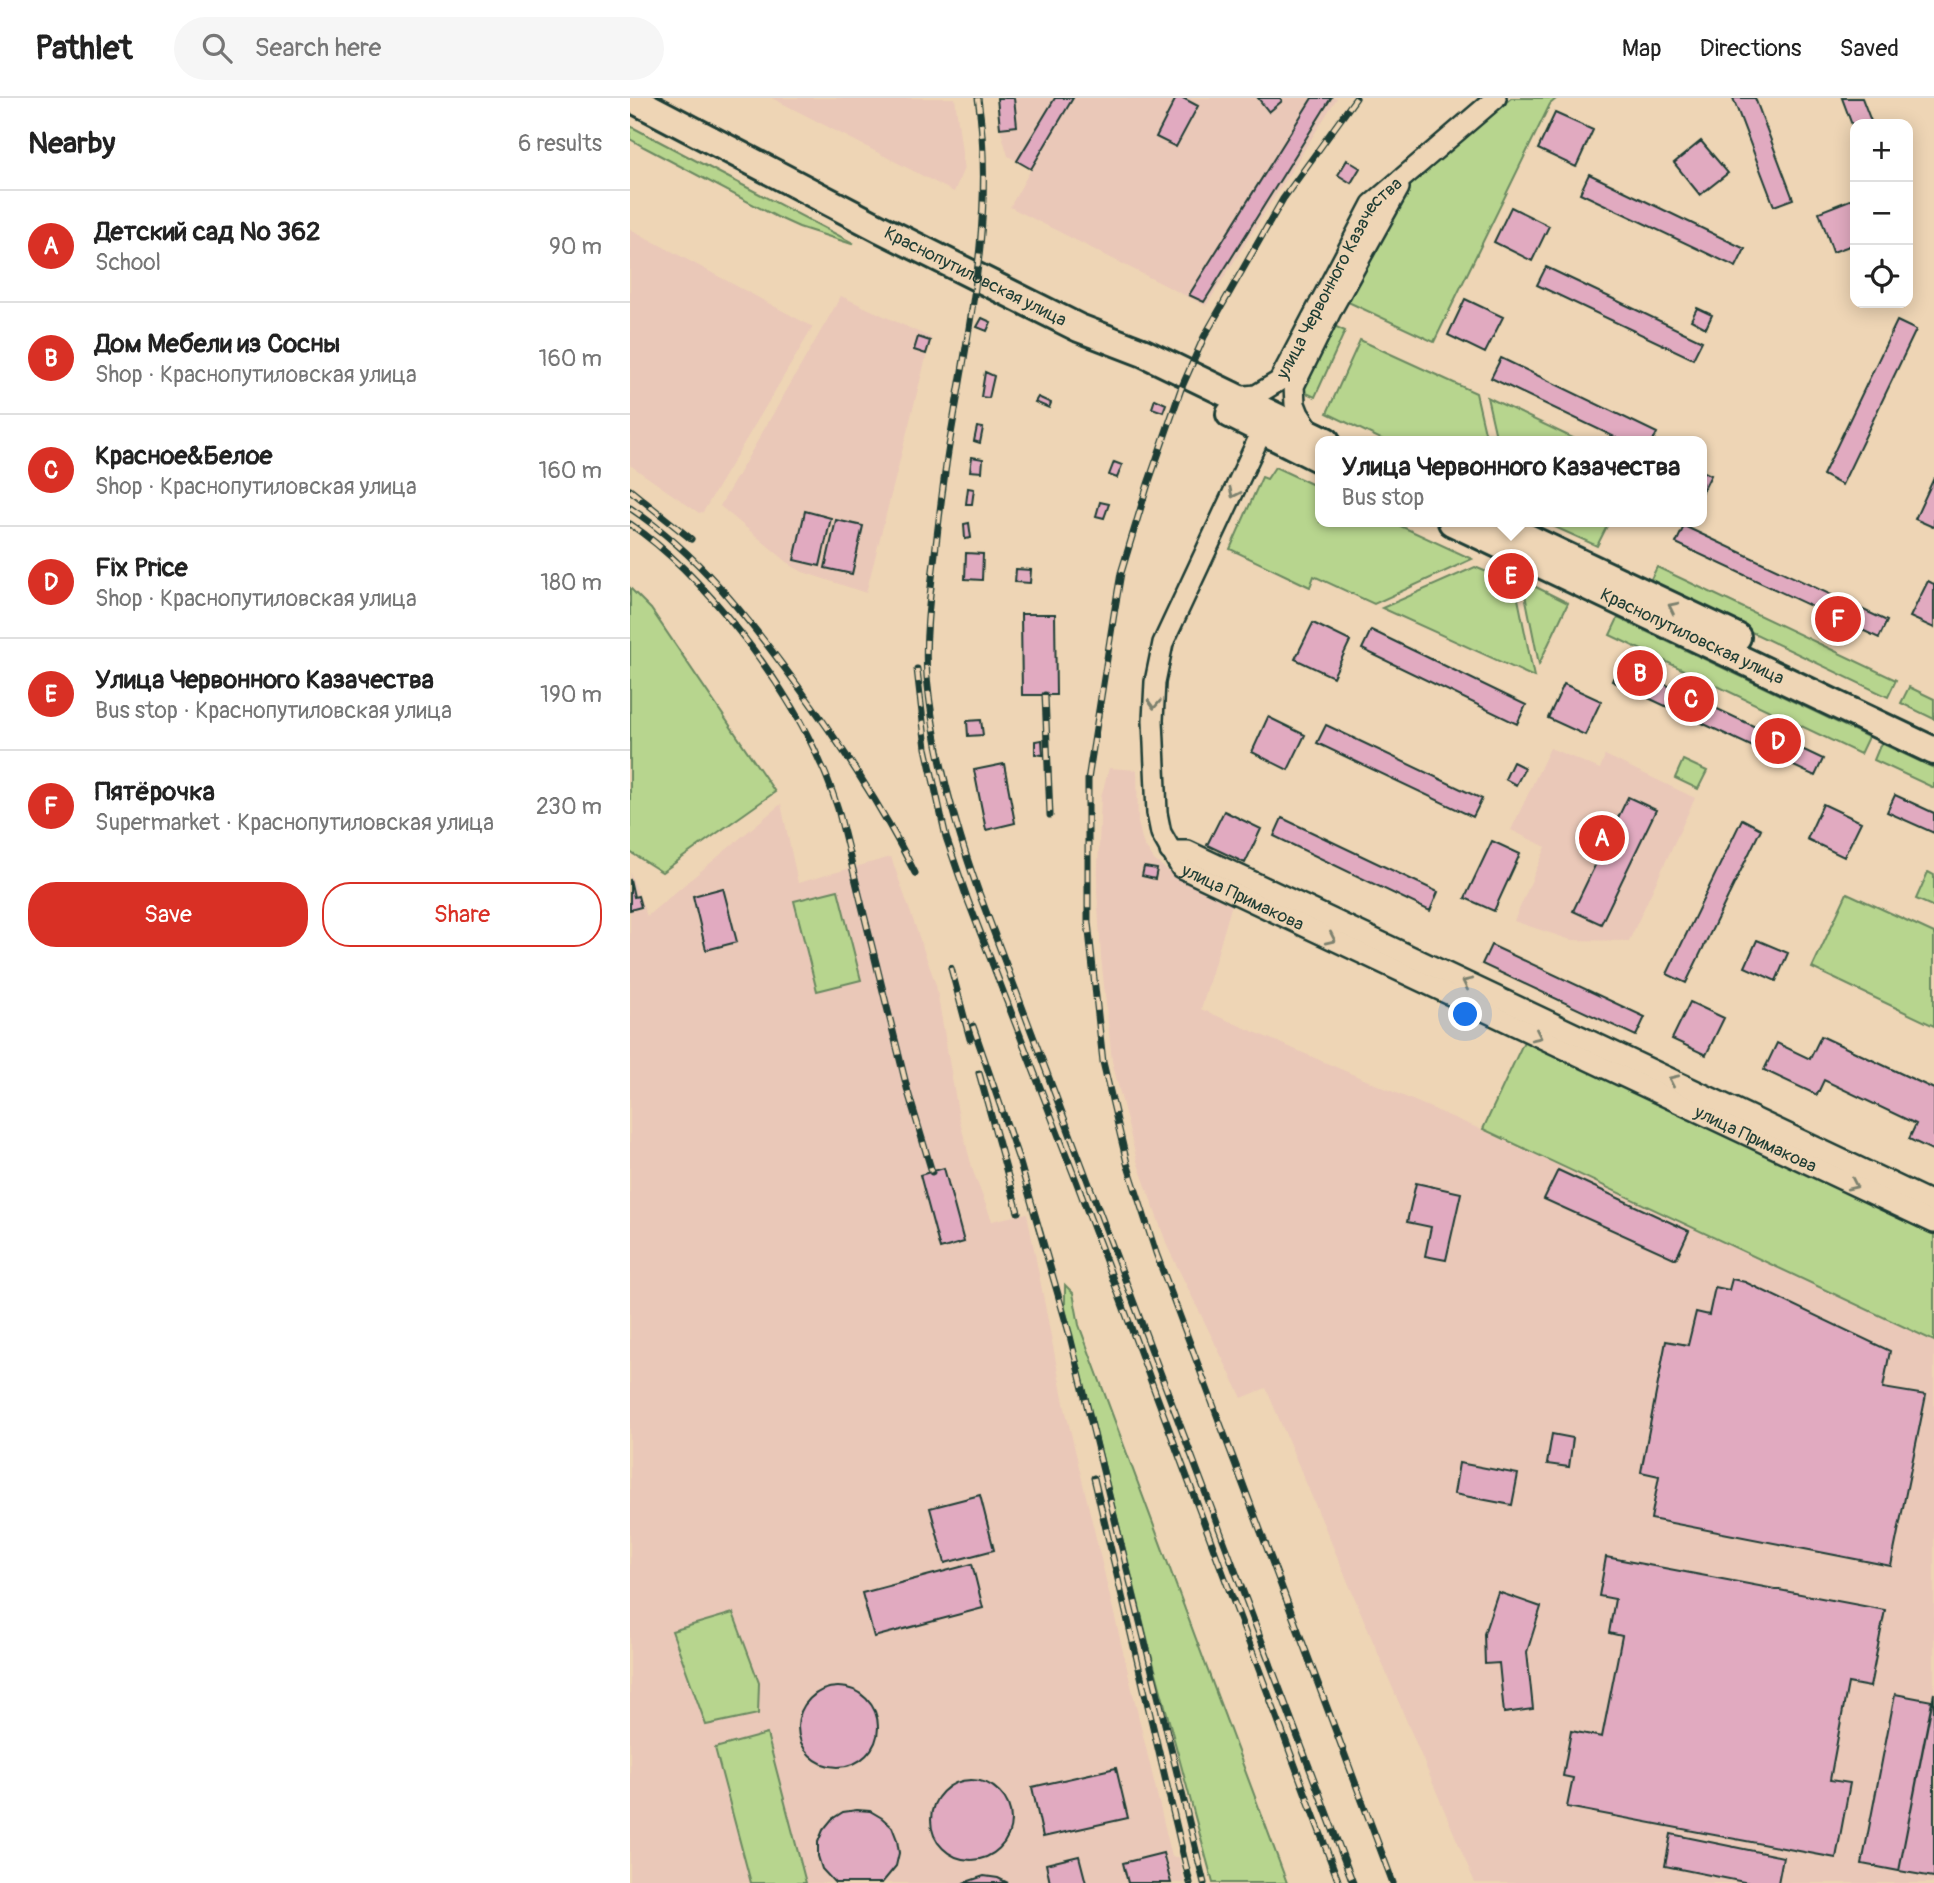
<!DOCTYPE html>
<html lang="en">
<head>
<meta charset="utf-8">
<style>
	body { margin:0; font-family:Pangolin,sans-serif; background:#f6f6f6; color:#222 }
	.controls { position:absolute; right:21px; top:21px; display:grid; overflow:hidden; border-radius:14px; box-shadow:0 4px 18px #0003 }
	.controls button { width:63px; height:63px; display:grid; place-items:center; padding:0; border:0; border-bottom:2px solid #e0e0e0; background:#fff; color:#222; font:35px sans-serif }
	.you { position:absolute; left:836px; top:917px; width:24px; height:24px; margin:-18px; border:5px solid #fff; border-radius:50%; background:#1a73e8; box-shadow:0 0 0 10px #1a73e833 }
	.badge { display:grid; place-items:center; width:46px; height:46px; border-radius:50%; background:#d93025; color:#fff; font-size:23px; font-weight:700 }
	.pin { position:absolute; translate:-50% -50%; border:4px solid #fff; box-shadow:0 2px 7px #0006 }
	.popup { position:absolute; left:685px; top:338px; width:392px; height:91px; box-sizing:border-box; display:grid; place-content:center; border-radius:14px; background:#fff; filter:drop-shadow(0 2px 5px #0005); font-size:23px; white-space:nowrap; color:#767676 }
	.popup b { font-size:26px; color:#222 }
	.popup::after { content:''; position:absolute; left:50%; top:100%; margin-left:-14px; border:14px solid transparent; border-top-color:#fff }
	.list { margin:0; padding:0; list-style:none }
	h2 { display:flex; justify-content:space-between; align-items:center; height:91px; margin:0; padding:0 28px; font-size:30px }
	h2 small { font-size:23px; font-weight:400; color:#767676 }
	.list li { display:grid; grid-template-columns:46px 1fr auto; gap:21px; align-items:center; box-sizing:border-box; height:112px; padding:0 28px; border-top:2px solid #e0e0e0 }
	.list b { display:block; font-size:26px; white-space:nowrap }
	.list p { margin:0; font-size:23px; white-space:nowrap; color:#767676 }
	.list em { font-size:23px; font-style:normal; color:#767676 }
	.actions { display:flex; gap:14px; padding:21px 28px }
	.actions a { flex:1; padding:16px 0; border:2px solid #d93025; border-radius:28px; text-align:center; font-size:24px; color:#d93025 }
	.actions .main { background:#d93025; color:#fff }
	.icon { flex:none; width:38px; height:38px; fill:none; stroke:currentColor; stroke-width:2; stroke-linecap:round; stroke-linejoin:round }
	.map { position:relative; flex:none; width:1304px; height:1785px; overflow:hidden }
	header { display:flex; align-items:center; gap:42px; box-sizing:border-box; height:98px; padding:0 35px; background:#fff; border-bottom:2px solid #e0e0e0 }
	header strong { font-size:33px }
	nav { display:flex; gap:38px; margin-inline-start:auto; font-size:24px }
	.search { width:490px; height:63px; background:#f6f6f6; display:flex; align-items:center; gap:18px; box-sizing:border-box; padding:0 24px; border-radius:38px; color:#767676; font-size:26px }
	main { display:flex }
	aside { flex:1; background:#fff }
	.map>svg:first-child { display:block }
</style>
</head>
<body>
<header>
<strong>Pathlet</strong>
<div class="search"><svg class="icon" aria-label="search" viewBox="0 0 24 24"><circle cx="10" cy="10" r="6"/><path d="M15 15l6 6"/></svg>Search here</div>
<nav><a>Map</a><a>Directions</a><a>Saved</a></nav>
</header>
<main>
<aside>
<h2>Nearby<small>6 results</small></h2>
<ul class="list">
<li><span class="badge">A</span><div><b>Детский сад № 362</b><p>School</p></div><em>90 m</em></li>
<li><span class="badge">B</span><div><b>Дом Мебели из Сосны</b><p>Shop · Краснопутиловская улица</p></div><em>160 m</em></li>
<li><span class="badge">C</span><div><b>Красное&amp;Белое</b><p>Shop · Краснопутиловская улица</p></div><em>160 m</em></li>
<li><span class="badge">D</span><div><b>Fix Price</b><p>Shop · Краснопутиловская улица</p></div><em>180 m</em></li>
<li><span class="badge">E</span><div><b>Улица Червонного Казачества</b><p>Bus stop · Краснопутиловская улица</p></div><em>190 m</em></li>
<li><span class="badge">F</span><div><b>Пятёрочка</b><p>Supermarket · Краснопутиловская улица</p></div><em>230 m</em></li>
</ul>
<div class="actions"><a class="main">Save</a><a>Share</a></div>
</aside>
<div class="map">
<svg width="1304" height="1785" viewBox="0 0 1304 1785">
	<rect width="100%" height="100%" fill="#eed5b5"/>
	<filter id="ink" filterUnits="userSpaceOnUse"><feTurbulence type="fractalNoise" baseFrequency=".0143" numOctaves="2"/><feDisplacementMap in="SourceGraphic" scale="14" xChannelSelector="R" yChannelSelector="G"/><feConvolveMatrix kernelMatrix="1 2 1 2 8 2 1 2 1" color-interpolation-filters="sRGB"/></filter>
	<g filter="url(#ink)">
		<path fill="#eac8b8" d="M142 0H325L334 70 324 94Z
			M367 0H707L576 208 380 109 401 71 378 58 370 30Z
			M0 131 183 229 73 414 69 415 0 367Z
			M211 198 301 240 236 495 173 474 162 468 90 408Z
			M920 650 970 671 975 657 1065 700 999 843 941 842 884 823 916 749 881 732Z
			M479 670 507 672 508 724 513 745 524 762 538 773 602 806 571 911 852 1032 1304 1244V1785H845L636 1290 612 1300 538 1150 507 1063 482 963 471 859 467 792 471 699Z
			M151 706 168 785 261 759 306 887 329 1020 343 1073 362 1123 397 1115 435 1310 542 1759H549L555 1785H0V775L17 818Z"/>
		<path fill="#b7d58e" stroke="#6b8961" stroke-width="2" d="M881 0H927L920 6 804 244 716 203 771 99 783 84Z
			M0 28 223 145 222 146 169 129 147 119 14 49 0 41Z
			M700 226 715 233 685 299 670 292Z
			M730 242 846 295 857 343H755L697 315Z
			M857 299 949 343H867Z
			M645 369 690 390V424H762L842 461 744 506 684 478 680 489 600 451 632 379 637 381Z
			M914 424H979L967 448Z
			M845 469 885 486 904 579 752 510Z
			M1027 469 1266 582 1258 599 1019 485Z
			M892 482 938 505 909 566Z
			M0 490 21 511 145 694 32 774 0 754Z
			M988 520 1238 639 1230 656 980 537Z
			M1279 589 1304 601V621L1271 605Z
			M1251 645 1304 670V690L1244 662Z
			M1053 662 1077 673 1068 691 1045 680Z
			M1298 774 1304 777V809L1286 801Z
			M208 792 231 882 187 893 164 803Z
			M1217 795 1304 835V928L1182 870Z
			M895 941 1304 1136V1243L853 1031Z
			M435 1187 443 1195 449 1227 657 1785H583L523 1564 435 1210Z
			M103 1515 129 1585 128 1616 76 1627 42 1533Z
			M137 1636 176 1785H121L85 1650Z"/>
		<path fill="#e1aac0" stroke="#1f3d34" stroke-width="2" d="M367 0H384L387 28 370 30Z
			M425 0H443L401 71 387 63Z
			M546 0H553L568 8 546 49 526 39Z
			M628 0H650L652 3 639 14Z
			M682 0H701L574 204 559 197Z
			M1103 0H1125L1163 101 1144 108Z
			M1212 0H1232L1242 26H1225V35Z
			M925 15 963 32 946 69 908 51Z
			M1071 43 1098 75 1070 97 1044 65Z
			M717 62 730 70 721 85 708 77Z
			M959 76 1115 151 1106 169 950 95Z
			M1225 100V146L1203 154 1189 114Z
			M881 109 919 128 902 163 864 144Z
			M916 169 1072 243 1063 261 907 187Z
			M835 201 873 219 855 255 818 237Z
			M1067 210 1082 217 1076 230 1061 222Z
			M352 220 361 224 357 233 347 229Z
			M1267 223 1286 232 1212 387 1193 377Z
			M288 239 300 243 296 256 284 252Z
			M871 260 1027 335 1023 343H993L861 280Z
			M355 274 364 278 359 300 351 299Z
			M408 299 421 305 419 310 405 304Z
			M525 301 536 306 533 314 522 310Z
			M347 329 353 330 350 345 344 343Z
			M342 359 353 361 352 374 340 373Z
			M484 364 492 367 487 380 479 377Z
			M1072 373 1081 377 1072 395Z
			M1304 380V428L1303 429 1285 421Z
			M338 390 344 391 342 406H336Z
			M470 404 479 406 474 420 466 418Z
			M175 413 201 420 190 468 164 462Z
			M206 422 233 428 222 476 195 470Z
			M339 425 341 440 335 441 334 426Z
			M1054 428 1257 523 1249 540 1046 445Z
			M336 455 353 456 352 482 335 481Z
			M386 471 401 472 400 485 385 484Z
			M1298 483 1304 486V530L1280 519Z
			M391 516H425L426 597H392Z
			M683 525 720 543 703 579 665 561Z
			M741 532 896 607 887 626 732 551Z
			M990 565 1193 661 1185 678 982 583Z
			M934 586 971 603 955 637 918 620Z
			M638 619 675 637 658 672 622 654Z
			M351 622 353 637 338 638 337 623Z
			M696 627 852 701 843 719 687 645Z
			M412 642 413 657 405 656V643Z
			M883 664 895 670 886 687 875 681Z
			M374 666 385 725 356 732 344 672Z
			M1265 697 1304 715V735L1257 714Z
			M998 699 1026 712 971 826 943 813Z
			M1193 706 1231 724 1214 759 1177 741Z
			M594 713 631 731 615 765 577 747Z
			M652 720 808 794 800 813 644 738Z
			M1112 721 1131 731 1056 885 1037 876Z
			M862 743 890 756 864 813 835 800Z
			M514 769 527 771 525 781 512 778Z
			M0 781 4 799 8 798 11 809 0 812Z
			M93 790 107 844 76 852 63 798Z
			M1127 842 1158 855 1146 883 1115 869Z
			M861 847 1015 919 1006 938 852 866Z
			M1060 904 1094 920 1076 957 1042 941Z
			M1191 938 1304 991V1053L1279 1041 1286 1026 1194 982 1187 997 1134 972 1147 945 1180 961Z
			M314 1070 334 1144 310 1151 290 1077Z
			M928 1072 1059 1133 1046 1161 914 1101Z
			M786 1085 831 1095 816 1162 795 1158 801 1129 777 1124Z
			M1102 1181 1115 1184 1260 1253 1253 1290 1296 1297 1261 1468 1021 1421 1029 1378 1011 1374 1036 1243 1058 1247 1066 1214 1079 1217 1085 1189 1099 1192Z
			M922 1336 943 1340 939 1369 917 1366Z
			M829 1365 888 1376 882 1407 824 1396Z
			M350 1397 364 1452 315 1465 300 1410Z
			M976 1459 1255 1512 1240 1589 1218 1585 1200 1682 1220 1685 1206 1760 937 1709 943 1680 933 1678 941 1633 972 1639 992 1538 979 1535 985 1501 969 1498Z
			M342 1466 353 1510 244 1539 232 1495Z
			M868 1494 911 1509 897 1554 903 1611 874 1615 869 1565 855 1566 854 1536Z
			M168 1629a40 40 0 1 1 80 0a40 40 0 1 1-80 0Z
			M1304 1595V1779L1269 1773Z
			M1265 1596 1302 1603 1269 1773 1232 1766Z
			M486 1670 498 1720 413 1739 402 1689Z
			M301 1722a40 40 0 1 1 80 0a40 40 0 1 1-80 0Z
			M227 1712 240 1713 252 1720 262 1729 267 1742 269 1755 266 1768 252 1785H205L192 1771 188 1758V1744L193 1732 202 1721 213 1714Z
			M1041 1736 1153 1759 1148 1785H1119L1035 1768Z
			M533 1755 541 1785H498L493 1765Z
			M449 1758 456 1785H420L416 1766Z
			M354 1778 368 1780 378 1785H333Z"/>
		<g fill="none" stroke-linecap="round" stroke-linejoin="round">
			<g stroke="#1f3d34" stroke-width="24">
				<g id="street">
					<path id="s1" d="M605 299 626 297 649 283 742 106 866 0"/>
					<path id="s2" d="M632 333 533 545 525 584 523 622 527 715 531 735 551 770 1304 1125"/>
					<path d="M683 337 669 316 665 306 664 288 702 211 769 90"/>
					<path d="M540 753H558L1304 1105"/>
				</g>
			</g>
			<g stroke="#1f3d34" stroke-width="32">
				<g id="secondary">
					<path id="s3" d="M1 0 251 131 449 230 514 255 696 343"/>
					<path d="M600 316 690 361"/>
					<path id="s4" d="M822 424 1304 653"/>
					<path d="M864 424 1107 539"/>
				</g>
			</g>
			<use href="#street" stroke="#eed5b5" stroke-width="19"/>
			<use href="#secondary" stroke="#eed5b5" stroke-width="26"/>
			<g stroke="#1f3d34" stroke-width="7">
				<path id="rail" d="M348 0C365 114 339 229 320 342 314 377 310 412 306 447 301 490 294 536 297 579 304 653 324 725 349 795L723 1785
					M726 0 653 101 574 239 551 291 518 386 491 475 484 516 458 682V824L473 964 497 1065 526 1155 763 1785
					M0 392 61 441
					M0 410C69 456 117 519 165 584 210 646 251 707 285 775
					M0 426C73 475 156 585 191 666 198 680 203 696 208 711L278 994 302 1074
					M287 571 296 650 316 739 337 800 445 1080 709 1785
					M415 597 420 717
					M321 870 340 941
					M343 928 390 1065 440 1238 574 1785
					M349 975 388 1114
					M464 1380 560 1785"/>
			</g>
			<use href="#rail" stroke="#eed5b5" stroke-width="4.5" stroke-dasharray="13" stroke-linecap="butt"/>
		</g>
		<defs><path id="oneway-chevron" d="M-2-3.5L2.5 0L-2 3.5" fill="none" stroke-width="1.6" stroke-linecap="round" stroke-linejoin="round" transform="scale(1.75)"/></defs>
		<g stroke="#7c816e">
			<use href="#oneway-chevron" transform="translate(604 395) rotate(115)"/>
			<use href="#oneway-chevron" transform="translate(1043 509) rotate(-154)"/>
			<use href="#oneway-chevron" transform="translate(524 606) rotate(93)"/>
			<use href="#oneway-chevron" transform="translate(701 841) rotate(25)"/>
			<use href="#oneway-chevron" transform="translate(837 885) rotate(-155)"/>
			<use href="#oneway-chevron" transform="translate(907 938) rotate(25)"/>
			<use href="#oneway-chevron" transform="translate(1043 982) rotate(-155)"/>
			<use href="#oneway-chevron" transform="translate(1223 1087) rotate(25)"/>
		</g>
	</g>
	<g text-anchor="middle" stroke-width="5" stroke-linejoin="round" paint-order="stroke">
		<g font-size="18" fill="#1f3d34" stroke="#eed5b5">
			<text dy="6" stroke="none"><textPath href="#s3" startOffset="388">Краснопутиловская улица</textPath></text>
			<text dy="6" stroke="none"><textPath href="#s1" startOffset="168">улица Червонного Казачества</textPath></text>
			<text dy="6" stroke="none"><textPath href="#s4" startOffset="266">Краснопутиловская улица</textPath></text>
			<text dy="6" stroke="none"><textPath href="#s2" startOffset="534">улица Примакова</textPath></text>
			<text dy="6" stroke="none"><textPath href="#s2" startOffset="1101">улица Примакова</textPath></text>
		</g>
	</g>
</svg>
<div class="controls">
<button>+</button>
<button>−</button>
<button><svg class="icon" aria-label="locate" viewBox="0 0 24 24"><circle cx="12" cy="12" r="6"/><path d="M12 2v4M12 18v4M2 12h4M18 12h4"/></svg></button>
</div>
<div class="you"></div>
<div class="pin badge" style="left:972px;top:740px">A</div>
<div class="pin badge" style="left:1010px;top:575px">B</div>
<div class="pin badge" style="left:1061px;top:601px">C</div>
<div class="pin badge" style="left:1148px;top:643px">D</div>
<div class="pin badge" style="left:881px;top:478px">E</div>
<div class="popup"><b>Улица Червонного Казачества</b>Bus stop</div>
<div class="pin badge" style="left:1208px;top:521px">F</div>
</div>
</main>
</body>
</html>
